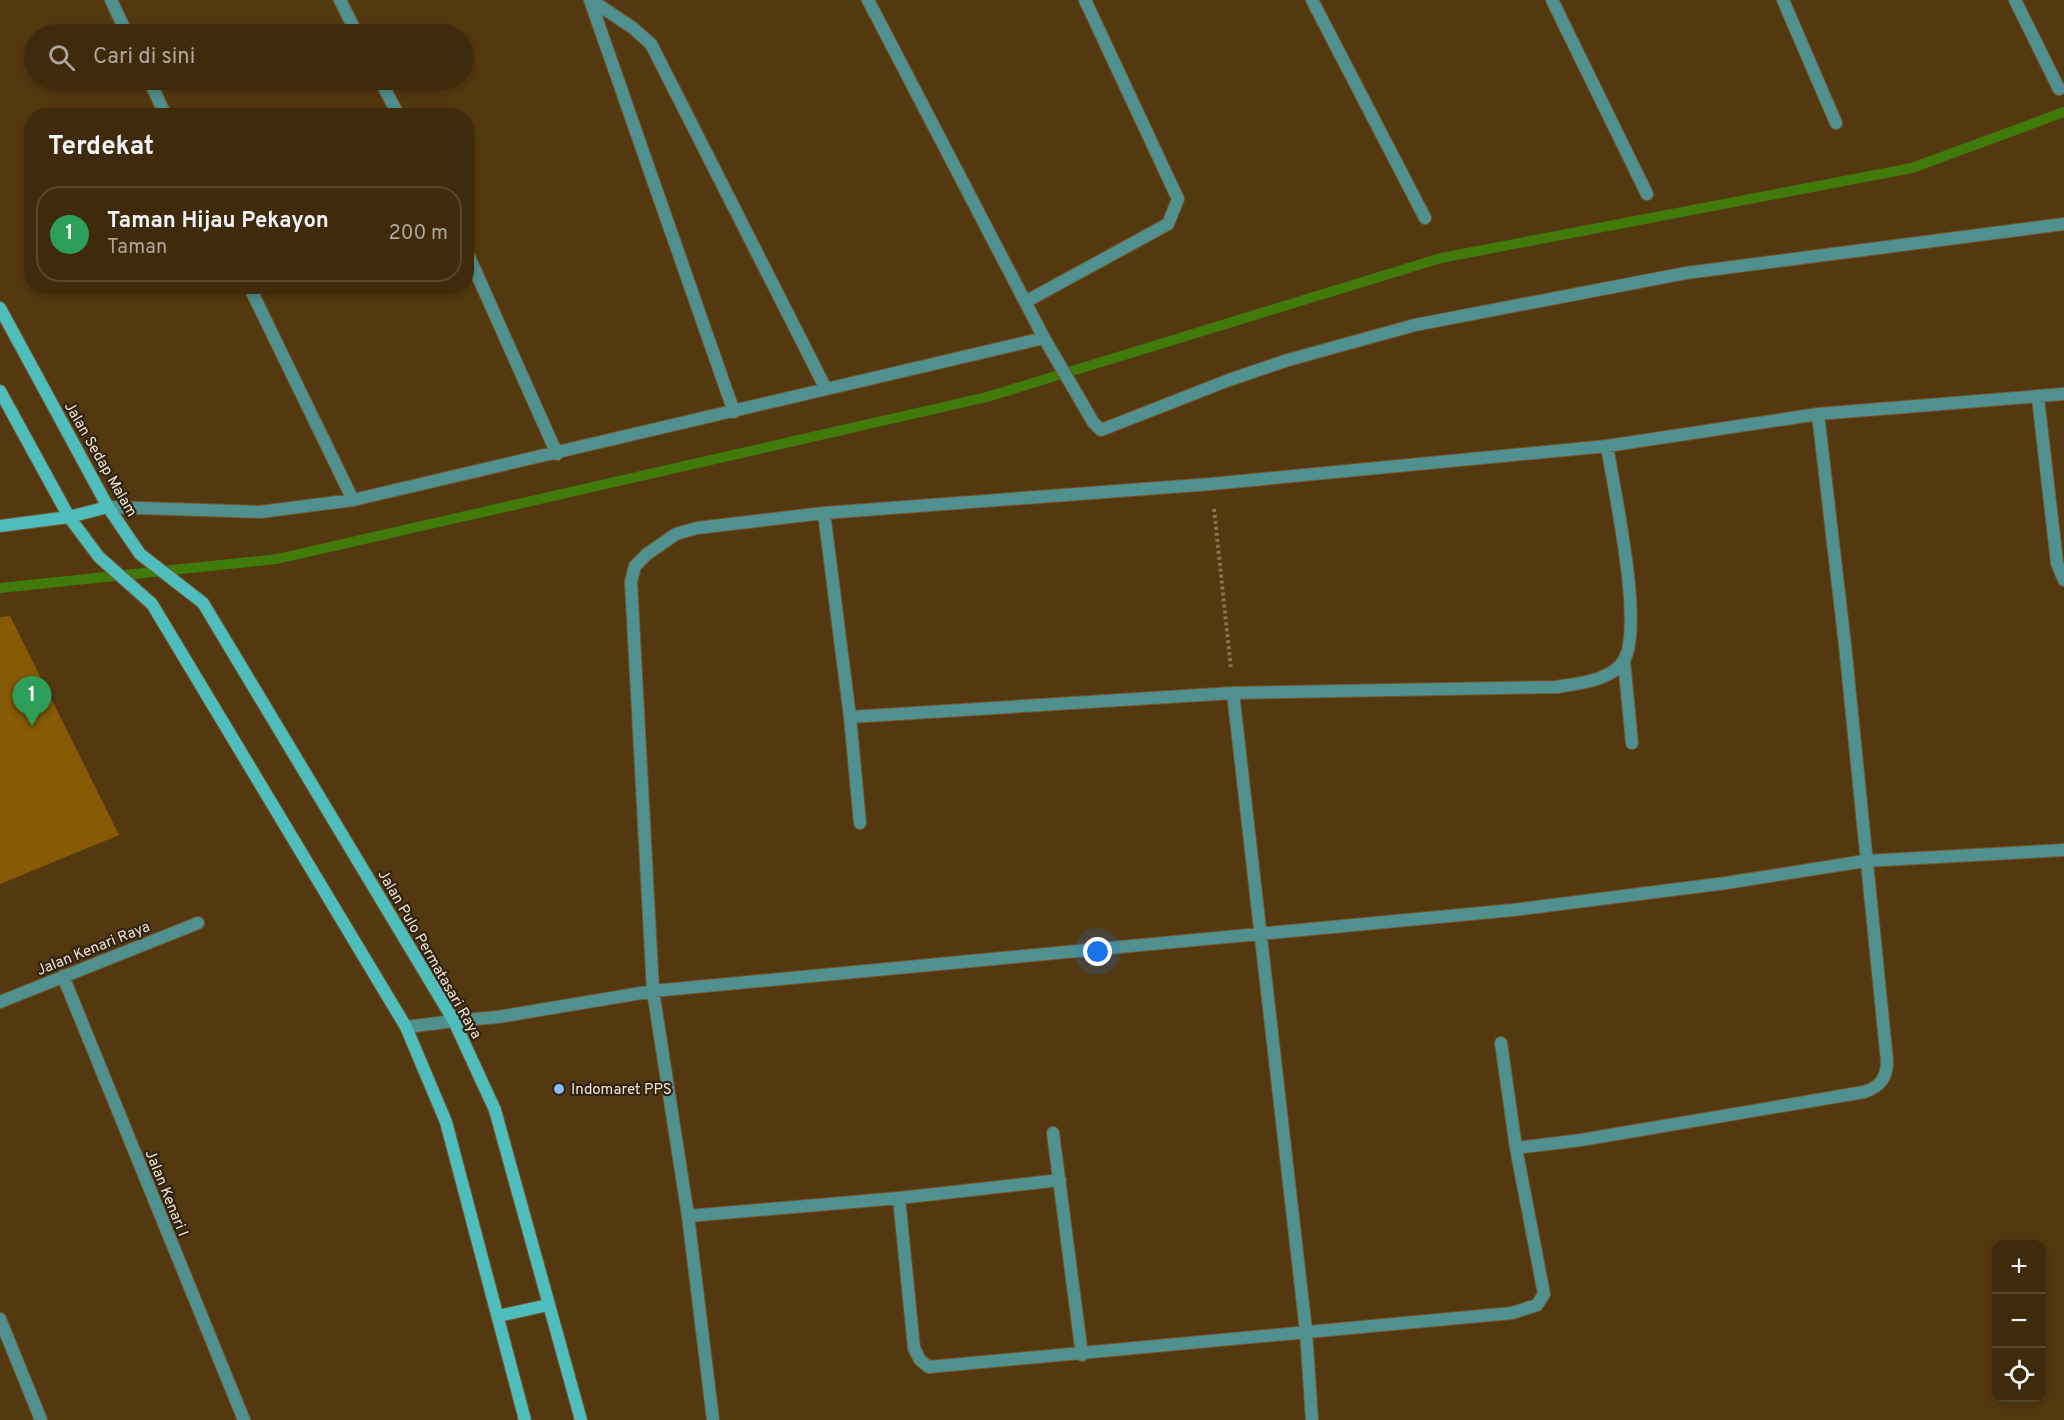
<!DOCTYPE html>
<html lang="id">
<head>
<meta charset="utf-8">
<style>
	body { margin:0; font-family:Overpass,sans-serif; background:#463315; color:#f1f3f6 }
	.controls { position:absolute; right:18px; bottom:18px; display:grid; overflow:hidden; border-radius:12px; box-shadow:0 3px 9px #0003 }
	.controls button { width:54px; height:54px; display:grid; place-items:center; padding:0; border:0; border-bottom:2px solid #58472d; background:#3f2b0c; color:#f1f3f6; font:30px sans-serif }
	.you { position:absolute; left:1098px; top:952px; width:21px; height:21px; margin:-15px; border:4px solid #fff; border-radius:50%; background:#1a73e8; box-shadow:0 0 0 9px #1a73e833 }
	.badge { display:grid; place-items:center; width:39px; height:39px; border-radius:50%; background:#ea580c; color:#fff; font-size:20px; font-weight:700 }
	.pin { position:absolute; translate:-50% -50px; filter:drop-shadow(0 2px 3px #0008) }
	.pin::after { content:''; position:absolute; top:32px; width:21px; height:18px; background:inherit; clip-path:polygon(0 0,100% 0,50% 100%) }
	.list { margin:0; padding:0; list-style:none }
	h2 { display:flex; justify-content:space-between; align-items:center; height:78px; margin:0; padding:0 24px; font-size:26px }
	h2 small { font-size:20px; font-weight:400; color:#ada79d }
	.list li { display:grid; grid-template-columns:39px 1fr auto; gap:18px; align-items:center; box-sizing:border-box; height:96px; margin:0 12px 12px; padding:0 12px; border:2px solid #58472d; border-radius:24px }
	.list b { display:block; font-size:22px; white-space:nowrap }
	.list p { margin:0; font-size:20px; white-space:nowrap; color:#ada79d }
	.list em { font-size:20px; font-style:normal; color:#ada79d }
	.icon { flex:none; width:33px; height:33px; fill:none; stroke:currentColor; stroke-width:2; stroke-linecap:round; stroke-linejoin:round }
	.map { position:relative; flex:none; width:2064px; height:1420px; overflow:hidden }
	.search { position:absolute; background:#3f2b0c; box-shadow:0 3px 9px #0003; left:24px; top:24px; width:450px; height:66px; display:flex; align-items:center; gap:15px; box-sizing:border-box; padding:0 21px; border-radius:33px; color:#ada79d; font-size:22px }
	.panel { position:absolute; background:#3f2b0c; box-shadow:0 3px 9px #0003; left:24px; top:108px; width:450px; height:186px; border-radius:24px }
	.map>svg:first-child { display:block }
</style>
</head>
<body>
<div class="map">
<svg width="2064" height="1420" viewBox="0 0 2064 1420">
	<rect width="100%" height="100%" fill="#543910"/>
	<path fill="#875a06" d="M10 616 119 835 0 884V617Z"/>
	<g fill="none" stroke-linecap="round" stroke-linejoin="round">
		<path stroke="#407a0a" stroke-width="10" d="M0 588 277 559 987 397 1441 258 1912 168 2064 112"/>
		<g stroke="#715832" stroke-width="14">
			<path id="lane" d="M406 1027 454 1021"/>
		</g>
		<g stroke="#715832" stroke-width="14">
			<path id="street" d="M111 0 127 34
				M340 0 357 34
				M590 0 734 412
				M591 0 633 28 651 44 825 387
				M868 0 1044 338 1093 422 1101 430 1229 380 1288 360 1415 325 1686 273 2064 224
				M1312 0 1425 218
				M1552 0 1647 194
				M1783 0 1836 123
				M2015 0 2059 89
				M149 80 166 116
				M380 80 399 116
				M466 250 557 454
				M249 286 353 500
				M1025 302 1168 224 1178 199 1085 0
				M2038 398 2057 563 2064 580
				M108 507 260 512 353 500 1044 338
				M824 513 850 717 1233 693 1557 687C1578 683 1612 681 1624 660 1644 625 1614 490 1607 446
				M1624 661 1632 743
				M1233 693 1306 1331 1312 1420
				M850 717 860 823
				M63 976 244 1420
				M0 1002 198 923
				M454 1021 498 1017 653 991 1513 910 1726 883 1865 861 2064 850
				M1501 1043 1516 1148
				M1053 1133 1082 1355
				M899 1198 914 1348 920 1360 929 1367 1512 1313 1537 1305 1544 1294 1516 1148 1581 1140 1864 1092C1880 1087 1887 1078 1887 1061L1845 645 1818 414
				M688 1216 899 1198 1060 1180
				M0 1319 41 1420
				M713 1420 688 1216 653 991 631 582 635 566 647 554 676 534 697 528 824 513 1211 484 1607 446 1818 414 2064 394"/>
		</g>
		<g stroke="#715832" stroke-width="14">
			<path id="secondary" d="M0 308 108 507 140 554 203 603 454 1021 495 1110 581 1420
				M0 391 69 517 99 557 152 604 406 1027 446 1122 525 1420
				M0 526 69 517 108 507
				M498 1316 548 1305"/>
		</g>
		<path stroke="#8b7451" stroke-width="4" stroke-dasharray="3 3" stroke-linecap="butt" d="M1214 509 1231 669"/>
		<use href="#lane" stroke="#50908f" stroke-width="12"/>
		<use href="#street" stroke="#50908f" stroke-width="12"/>
		<use href="#secondary" stroke="#4fbdbc" stroke-width="12"/>
	</g>
	<circle fill="#87bbfb" stroke="#2f2313" stroke-width="2" cx="559" cy="1089" r="6"/>
	<g text-anchor="middle" stroke-width="4.5" stroke-linejoin="round" paint-order="stroke">
		<g font-size="15" fill="#f4e4cf" stroke="#2f2313">
			<text transform="translate(101 459) rotate(60)" y="5">Jalan Sedap Malam</text>
			<text transform="translate(93 948) rotate(-22)" y="5">Jalan Kenari Raya</text>
			<text transform="translate(430 954) rotate(60)" y="5">Jalan Pulo Permatasari Raya</text>
			<text transform="translate(167 1193) rotate(68)" y="5">Jalan Kenari I</text>
		</g>
		<g font-size="15" fill="#f4e4cf" stroke="#2f2313" text-anchor="start">
			<text x="571" y="1094">Indomaret PPS</text>
		</g>
	</g>
</svg>
<div class="controls">
<button>+</button>
<button>−</button>
<button><svg class="icon" aria-label="locate" viewBox="0 0 24 24"><circle cx="12" cy="12" r="6"/><path d="M12 2v4M12 18v4M2 12h4M18 12h4"/></svg></button>
</div>
<div class="you"></div>
<div class="pin badge" style="left:32px;top:726px;background:#2e9e5b">1</div>
<div class="search"><svg class="icon" aria-label="search" viewBox="0 0 24 24"><circle cx="10" cy="10" r="6"/><path d="M15 15l6 6"/></svg>Cari di sini</div>
<section class="panel">
<h2>Terdekat<small></small></h2>
<ul class="list">
<li><span class="badge" style="background:#2e9e5b">1</span><div><b>Taman Hijau Pekayon</b><p>Taman</p></div><em>200 m</em></li>
</ul>
</section>
</div>
</body>
</html>
